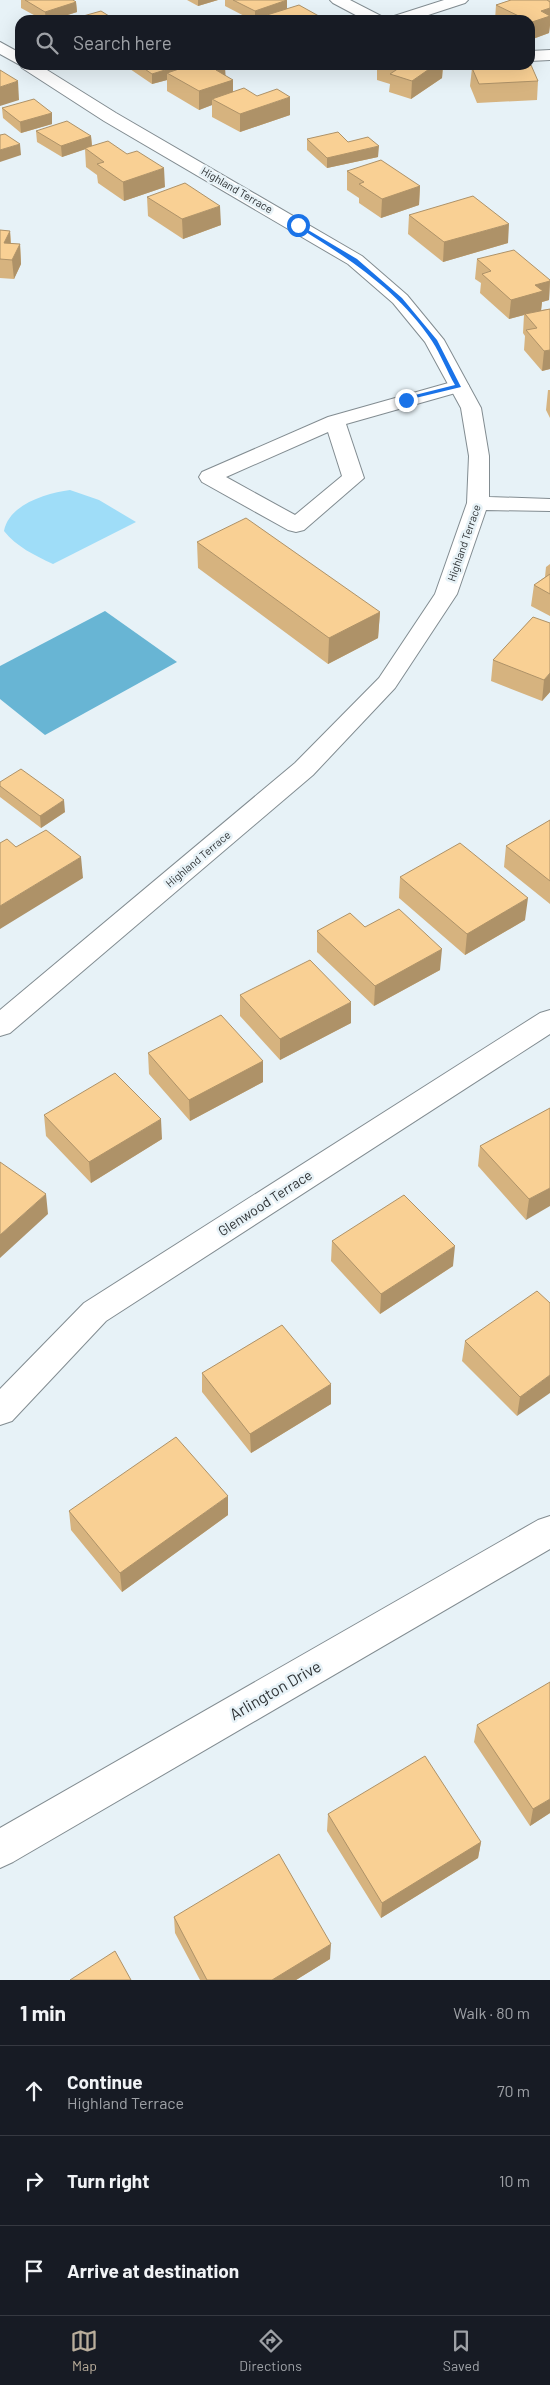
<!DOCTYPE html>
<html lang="en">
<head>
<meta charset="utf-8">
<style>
	body { margin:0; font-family:Barlow,sans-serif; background:#242831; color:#f1f3f6 }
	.stop { position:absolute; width:15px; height:15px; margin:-11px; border:4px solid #1a73e8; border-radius:50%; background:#fff }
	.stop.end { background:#1a73e8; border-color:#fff; box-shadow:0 1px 5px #0008 }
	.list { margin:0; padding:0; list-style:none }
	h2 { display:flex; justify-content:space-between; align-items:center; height:65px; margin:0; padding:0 20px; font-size:21px }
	h2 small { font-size:16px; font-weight:400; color:#9ea1a6 }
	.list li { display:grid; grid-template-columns:32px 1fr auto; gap:15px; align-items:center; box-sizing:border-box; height:90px; padding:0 20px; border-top:1px solid #363941 }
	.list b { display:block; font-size:19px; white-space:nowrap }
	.list p { margin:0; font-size:16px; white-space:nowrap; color:#9ea1a6 }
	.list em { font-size:16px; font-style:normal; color:#9ea1a6 }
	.icon { flex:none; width:28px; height:28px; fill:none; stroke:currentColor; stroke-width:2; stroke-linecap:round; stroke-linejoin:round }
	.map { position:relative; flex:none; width:550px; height:1980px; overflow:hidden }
	.search { position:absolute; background:#171b24; box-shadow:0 5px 20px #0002; left:15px; right:15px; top:15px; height:55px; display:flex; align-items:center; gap:12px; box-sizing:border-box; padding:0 18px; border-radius:15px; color:#9ea1a6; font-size:19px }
	.sheet { height:335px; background:#171b24 }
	nav { display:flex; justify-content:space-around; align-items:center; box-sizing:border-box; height:70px; border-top:1px solid #363941; background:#171b24; font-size:14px; color:#9ea1a6 }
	nav a { display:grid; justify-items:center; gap:2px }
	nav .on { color:#baae9c }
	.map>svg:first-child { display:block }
</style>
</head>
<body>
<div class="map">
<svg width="550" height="1980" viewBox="0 0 550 1980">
	<rect width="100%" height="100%" fill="#e7f2f7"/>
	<path fill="#9fddf8" d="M70 490 99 500 136 522 53 564C34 555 17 547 4 531 9 504 47 493 70 490Z"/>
	<path fill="#68b5d4" d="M105 611 177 662 45 735 0 699V666Z"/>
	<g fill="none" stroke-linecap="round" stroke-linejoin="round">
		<g stroke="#828c91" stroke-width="2">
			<path id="service" d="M459 380 466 382 469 386 466 390 346 424 364 478 304 530 296 532 288 530 202 482 199 477 202 472 328 417ZM328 432 342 476 295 515 226 477Z"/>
		</g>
		<g stroke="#828c91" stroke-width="2">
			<path id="minor" d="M330 0H350L383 17 385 20H365L333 3Z
				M444 0H468L465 3 413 20H389L391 17Z
				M0 42 20 53V65H39L116 113 362 256 407 295 444 340 481 408 489 456V497L550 499V511L486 510 457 594 395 688 313 775 10 1033 0 1036V1010L295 763 379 678 435 594 467 503 469 456 461 408 425 342 393 303 348 264 104 121 22 68 20 65 0 54Z
				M550 50V60L530 61V51Z
				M550 1010V1034L106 1321 12 1421 0 1425V1389L84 1303 540 1013Z
				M550 1516V1549L13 1862 0 1868V1828L538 1520Z"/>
		</g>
		<use href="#service" fill="#fff" fill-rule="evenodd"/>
		<use href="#minor" fill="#fff" fill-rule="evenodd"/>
	</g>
	<path fill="#d6b37f" d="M21 0H73L76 2 77 12 52 20H43L21 8Z
		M187 0H218L198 6Z
		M225 0H286L287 9 326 20H267V17L258 20H252L225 6Z
		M511 0H550V25L549 33 530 40V20H495L496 5Z
		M130 65H182V68L226 76 233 92 290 115 240 132 212 117V105L199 110 167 91V80L152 84 130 69Z
		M377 65H443L442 78 411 99 389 92 390 84 377 80Z
		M472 68 538 81 537 100 477 103 470 86Z
		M2 108 52 113V124L21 133 3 118Z
		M36 131 91 136 92 146 165 187 124 201 98 183 97 175 86 167 85 149 62 157 37 142Z
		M307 139 348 142 378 157 327 168 307 150Z
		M347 171 420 186 419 205 381 218 359 203V198L347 190Z
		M147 197 221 225 183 239 148 216Z
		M409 215 508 243 443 262 408 234Z
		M0 230 10 231 11 244H20L21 264 14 279 0 278Z
		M477 259 550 280 549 300 542 302 541 310 550 309V369L542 371 524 350 525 336 523 333 524 315 509 319 480 293 481 283 475 279Z
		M548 390H550V418L546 410Z
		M197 542 380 612 378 638 328 664 198 568Z
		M550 564V616L531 606 534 585 545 577 546 567Z
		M533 617 550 692 542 701 491 681 493 660Z
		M0 782 65 812 41 828 0 797Z
		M550 820V904L504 867 506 846Z
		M400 877 525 920 465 955 399 898Z
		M365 927 440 970 374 1006 317 952V931Z
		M240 995 351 1023 280 1060 240 1016Z
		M148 1053 263 1061V1082L190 1121 149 1074Z
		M550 1108 526 1220 478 1166 480 1146Z
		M44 1115 162 1139 91 1183 46 1136Z
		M332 1241 453 1266 380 1314 331 1261Z
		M550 1303 517 1416 462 1361 465 1341Z
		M202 1373 331 1404 251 1453 202 1392Z
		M69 1511 228 1515 122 1592 71 1530Z
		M477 1725 550 1813 530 1826 474 1742Z
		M328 1814 481 1842 478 1858 381 1918 327 1831Z
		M174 1917 330 1959 296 1980H200L175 1933Z"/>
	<path fill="#ae9268" d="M198 0H218L198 6Z
		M287 0V10L267 15V17L258 20H255V11Z
		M76 2 77 12 52 20H46L45 12Z
		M550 8V25L549 33 530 40 532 22 541 11Z
		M109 16V20H100V19Z
		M182 65V75L167 73V80L152 84V74Z
		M435 65H443L442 78 411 99 412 81Z
		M225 67 226 82 233 80V98L212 99V105L199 110V91L216 70Z
		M18 81 19 100 0 106V87Z
		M290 97V115L240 132V114Z
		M52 113V124L21 133 20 122Z
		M91 136 92 147 62 157 61 146Z
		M20 144 21 155 0 162V150Z
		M379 146 378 157 327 168V158Z
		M164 168 165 187 124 201 123 182Z
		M420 186 419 205 381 218 382 199Z
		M220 206 221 225 183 239 182 219Z
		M509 224 508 243 443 262 444 242Z
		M10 231 11 250 4 243Z
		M20 244 21 264 14 279 12 260Z
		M550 281 549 300 542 302 541 311 525 314 524 315 509 319 511 300 535 285Z
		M550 350V369L542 371 544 351Z
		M380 612 378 638 328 664 329 638Z
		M550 673V692L542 701 544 680Z
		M64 800 65 812 41 828 40 816Z
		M81 857 83 878 0 929V906Z
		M528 898 525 920 465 955 467 934Z
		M442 949 440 970 374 1006 375 986Z
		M351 1002V1023L280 1060V1039Z
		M263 1061V1082L190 1121 189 1100Z
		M161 1119 162 1139 91 1183 89 1162Z
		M550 1188V1206L526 1220 529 1199Z
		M46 1194 48 1214 0 1258V1235Z
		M455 1246 453 1266 380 1314 381 1294Z
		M550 1375V1393L517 1416 520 1397Z
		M331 1384V1404L251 1453 250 1434Z
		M228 1496V1515L122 1592 120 1573Z
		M550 1799V1813L530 1826 533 1809Z
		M481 1842 478 1858 381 1918 382 1903Z
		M331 1944 330 1959 296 1980H272Z"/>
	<path fill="#f9d094" stroke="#ae9268" d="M25 0H73L76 2 45 12Z
		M233 0H287L255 11Z
		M511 0H547L550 2V8L541 11 550 16 532 22 530 21V20H527L496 5Z
		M299 5 326 20H275L267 15Z
		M101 11 109 16 100 19 102 20H69Z
		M132 17 138 20H122Z
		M139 65H181L152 74Z
		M191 65H221L225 67 216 70 233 80 199 91 167 73Z
		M387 65H435L412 81 390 74 399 68Z
		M531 65 538 81 479 84 472 68Z
		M0 70 18 81 0 87Z
		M244 88 257 96 277 89 290 97 240 114 212 99Z
		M34 99 52 113 20 122 2 108Z
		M67 121 91 136 61 146 36 131Z
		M338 132 348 142 368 137 379 146 327 158 307 139Z
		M5 134 20 144 0 150V135Z
		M108 141 127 154 137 151 164 168 123 182 97 164 104 162 85 148Z
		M381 160 420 186 382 199 359 184 364 182 347 171Z
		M185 183 220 206 182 219 147 197Z
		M473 196 509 224 444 242 409 215Z
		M0 230 10 231 4 243 20 244 12 260 0 259Z
		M514 250 550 280V281L535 285 543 291 511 300 482 274 491 271 477 259Z
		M550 309V350L544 351 526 330 537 328 525 314Z
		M246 518 380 612 329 638 197 542Z
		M550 574V594L534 585Z
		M533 617 550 623V673L544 680 493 660Z
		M21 769 64 800 40 816 0 786V782Z
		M550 820V881L506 846Z
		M46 830 81 857 0 906V843L7 839 16 847Z
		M460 843 528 898 467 934 400 877Z
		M399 909 442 949 375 986 317 931 350 913 365 927Z
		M310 960 351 1002 280 1039 240 995Z
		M221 1015 263 1061 189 1100 148 1053Z
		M115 1073 161 1119 89 1162 44 1115Z
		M550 1108V1188L529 1199 480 1146Z
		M0 1162 46 1194 0 1235Z
		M404 1195 455 1246 381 1294 332 1241Z
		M537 1291 550 1303V1375L520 1397 465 1341Z
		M282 1325 331 1384 250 1434 202 1373Z
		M176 1437 228 1496 120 1573 69 1511Z
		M550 1682V1799L533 1809 477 1725Z
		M425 1756 481 1842 382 1903 328 1814Z
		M279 1854 331 1944 272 1980H207L174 1917Z
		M115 1951 131 1980H70Z"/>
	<path fill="#1a73e8" d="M298 224 357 259 402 298 437 340 461 387 403 401V398L455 385C447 371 441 355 432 341 398 290 347 257 296 226Z"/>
	<g text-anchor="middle" stroke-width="5" stroke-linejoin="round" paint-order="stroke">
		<g font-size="11" fill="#2e3234" stroke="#e7f2f7">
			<text transform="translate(237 190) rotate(30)" y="4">Highland Terrace</text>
			<text transform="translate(464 543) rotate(-71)" y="4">Highland Terrace</text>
			<text transform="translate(198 859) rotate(-40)" y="4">Highland Terrace</text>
		</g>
		<g font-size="14" fill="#2e3234" stroke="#e7f2f7">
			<text transform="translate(265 1203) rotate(-33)" y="5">Glenwood Terrace</text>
		</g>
		<g font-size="16" fill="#2e3234" stroke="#e7f2f7">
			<text transform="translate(275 1690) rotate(-30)" y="6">Arlington Drive</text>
		</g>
	</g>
</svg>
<div class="stop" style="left:298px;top:225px"></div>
<div class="stop end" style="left:406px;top:400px"></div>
<div class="search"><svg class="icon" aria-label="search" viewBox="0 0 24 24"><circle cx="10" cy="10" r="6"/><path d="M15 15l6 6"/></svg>Search here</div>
</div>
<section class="sheet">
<h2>1 min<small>Walk · 80 m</small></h2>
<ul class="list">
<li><svg class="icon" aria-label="ahead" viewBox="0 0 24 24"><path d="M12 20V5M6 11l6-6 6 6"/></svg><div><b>Continue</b><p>Highland Terrace</p></div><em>70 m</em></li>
<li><svg class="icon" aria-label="right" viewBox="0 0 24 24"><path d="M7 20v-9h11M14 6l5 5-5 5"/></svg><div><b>Turn right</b></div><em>10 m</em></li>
<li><svg class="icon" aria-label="arrive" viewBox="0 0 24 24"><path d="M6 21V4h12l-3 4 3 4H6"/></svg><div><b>Arrive at destination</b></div></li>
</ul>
</section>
<nav>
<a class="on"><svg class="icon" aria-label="map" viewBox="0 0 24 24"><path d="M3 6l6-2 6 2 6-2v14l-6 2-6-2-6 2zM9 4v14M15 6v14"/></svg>Map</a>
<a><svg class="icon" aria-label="directions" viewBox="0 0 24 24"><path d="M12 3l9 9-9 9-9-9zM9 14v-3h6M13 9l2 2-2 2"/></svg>Directions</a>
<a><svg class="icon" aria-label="saved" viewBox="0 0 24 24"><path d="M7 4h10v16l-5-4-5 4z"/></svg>Saved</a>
</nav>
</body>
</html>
